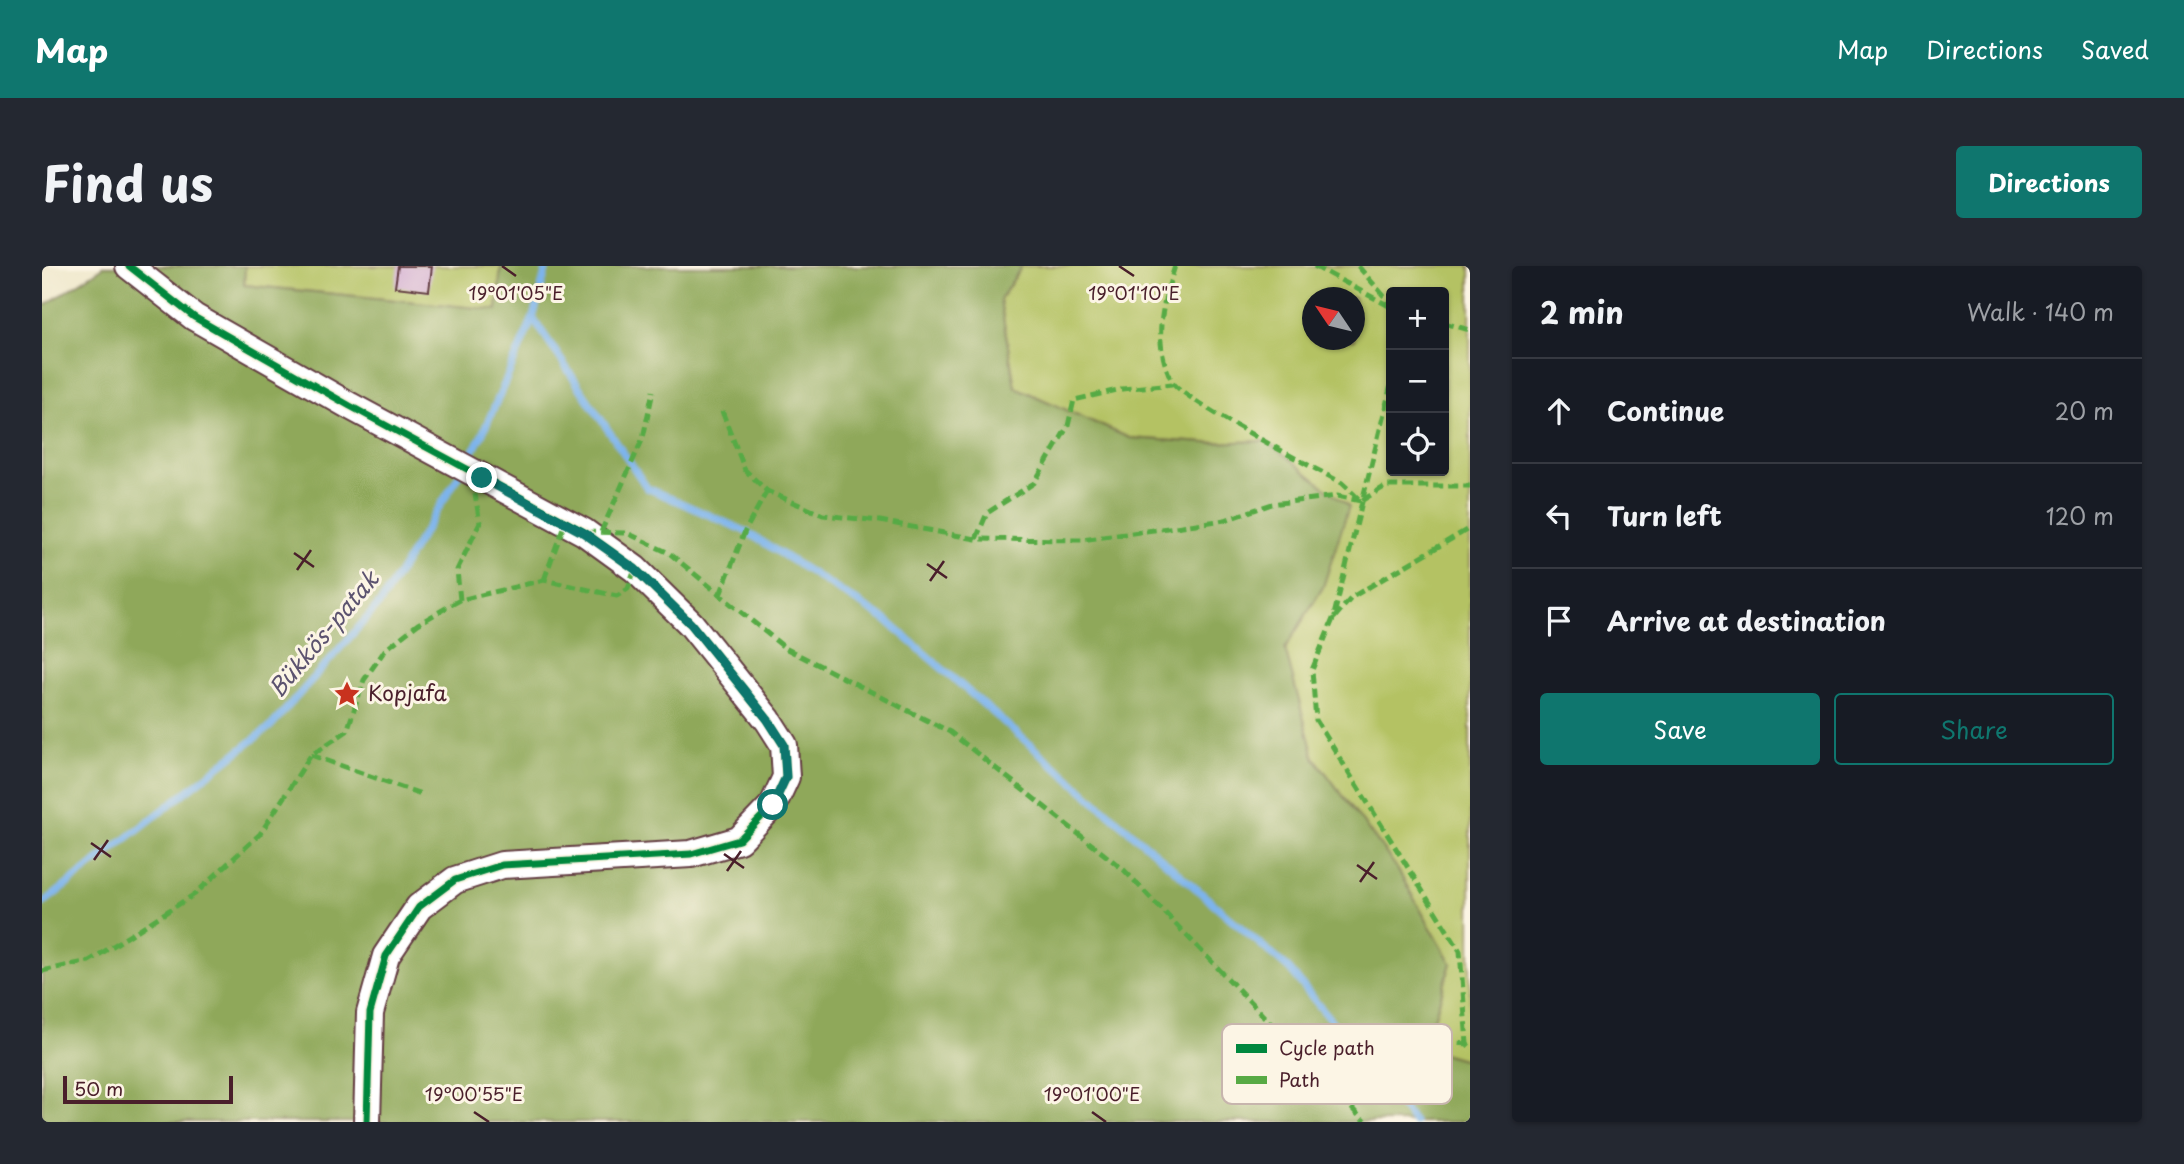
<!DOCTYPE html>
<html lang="en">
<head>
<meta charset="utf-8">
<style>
	body { margin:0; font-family:"Playpen Sans",sans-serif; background:#242831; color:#f1f3f6 }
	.controls { position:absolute; right:21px; top:21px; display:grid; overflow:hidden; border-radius:7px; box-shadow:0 2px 5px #0004 }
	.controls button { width:63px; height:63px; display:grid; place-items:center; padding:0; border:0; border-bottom:2px solid #363941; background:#171b24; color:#f1f3f6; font:35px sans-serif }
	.compass { position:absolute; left:1260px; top:21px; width:63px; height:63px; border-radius:50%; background:#171b24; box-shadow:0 2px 5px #0004; rotate:305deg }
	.scale { position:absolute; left:21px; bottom:18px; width:170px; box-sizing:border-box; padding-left:7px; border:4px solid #4a1f2b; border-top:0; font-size:19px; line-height:24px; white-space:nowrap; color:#4a1f2b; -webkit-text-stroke:5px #fcf5e5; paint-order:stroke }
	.stop { position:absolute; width:21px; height:21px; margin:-16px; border:5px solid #0f766e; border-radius:50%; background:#fff }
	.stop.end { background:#0f766e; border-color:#fff; box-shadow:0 2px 7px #0008 }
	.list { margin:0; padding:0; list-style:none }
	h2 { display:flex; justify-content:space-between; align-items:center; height:91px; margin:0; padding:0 28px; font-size:30px }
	h2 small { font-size:23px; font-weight:400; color:#9ea1a6 }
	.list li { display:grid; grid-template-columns:46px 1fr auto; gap:21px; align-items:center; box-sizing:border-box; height:105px; padding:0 28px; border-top:2px solid #363941 }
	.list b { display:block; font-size:26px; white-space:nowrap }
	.list em { font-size:23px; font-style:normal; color:#9ea1a6 }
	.actions { display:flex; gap:14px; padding:21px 28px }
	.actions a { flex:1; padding:16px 0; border:2px solid #0f766e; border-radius:7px; text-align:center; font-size:24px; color:#0f766e }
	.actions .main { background:#0f766e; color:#fff }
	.icon { flex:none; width:38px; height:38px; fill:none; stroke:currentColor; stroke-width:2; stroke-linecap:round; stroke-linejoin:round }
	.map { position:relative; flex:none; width:1428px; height:856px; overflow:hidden; border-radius:7px }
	header { display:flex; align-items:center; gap:42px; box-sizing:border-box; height:98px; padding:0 35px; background:#0f766e; color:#fff }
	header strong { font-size:33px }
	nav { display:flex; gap:38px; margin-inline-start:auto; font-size:24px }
	.intro { display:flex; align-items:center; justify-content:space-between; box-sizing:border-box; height:168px; padding:0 42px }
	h1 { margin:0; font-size:49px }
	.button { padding:18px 32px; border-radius:7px; background:#0f766e; color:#fff; font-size:24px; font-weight:700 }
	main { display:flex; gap:42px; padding:0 42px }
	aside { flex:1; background:#171b24; border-radius:7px; box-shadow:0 2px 5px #0004 }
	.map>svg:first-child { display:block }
</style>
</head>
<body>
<header>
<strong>Map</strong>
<nav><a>Map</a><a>Directions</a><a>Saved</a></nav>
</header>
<div class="intro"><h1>Find us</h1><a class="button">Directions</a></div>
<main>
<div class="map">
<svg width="1428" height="856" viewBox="0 0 1428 856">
	<rect width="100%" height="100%" fill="#fcf5e5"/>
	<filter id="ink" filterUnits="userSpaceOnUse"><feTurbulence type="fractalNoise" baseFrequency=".0143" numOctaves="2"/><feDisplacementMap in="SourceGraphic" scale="14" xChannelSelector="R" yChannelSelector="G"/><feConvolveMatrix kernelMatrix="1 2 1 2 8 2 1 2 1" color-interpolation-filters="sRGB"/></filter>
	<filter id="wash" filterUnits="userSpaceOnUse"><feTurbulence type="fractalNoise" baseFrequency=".00686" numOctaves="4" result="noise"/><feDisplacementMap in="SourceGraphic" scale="28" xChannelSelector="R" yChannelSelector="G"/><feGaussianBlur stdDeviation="1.57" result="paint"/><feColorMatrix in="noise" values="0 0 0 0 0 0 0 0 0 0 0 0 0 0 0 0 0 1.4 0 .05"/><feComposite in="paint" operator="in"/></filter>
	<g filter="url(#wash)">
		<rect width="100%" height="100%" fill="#efe8cc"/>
		<path fill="#b4c264" stroke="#7f7048" stroke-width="2" fill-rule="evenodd" d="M203 0H459L455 44 202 19Z
			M980 0H1428V795L1383 782 1409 697 1354 601 1272 491 1243 383 1281 321 1224 175 1164 177 1087 172 973 121 958 34ZM1349 26H1402V205H1349ZM1270 32H1312V74H1270Z"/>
		<path fill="#8fa85a" stroke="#6c6442" stroke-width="2" d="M60 0H203L202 19 455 44 459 0H980L958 34 973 121 1087 172 1164 177 1224 175 1307 240 1281 321 1243 383 1272 491 1354 601 1409 697 1383 782 1428 795V856H0V41L60 2Z"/>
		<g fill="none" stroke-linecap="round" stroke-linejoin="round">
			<path stroke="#7db4ec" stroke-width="7" d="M491 52 605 222 703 265 844 354 1247 703 1372 856
				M425 196 440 169 491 52 505 0
				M0 638 229 460 339 336 419 206"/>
		</g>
		<g id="blocks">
			<path fill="#d0aad2" d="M356 0H390L387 25 353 21Z"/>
		</g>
	</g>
	<g filter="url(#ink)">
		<use href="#blocks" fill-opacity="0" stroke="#633d43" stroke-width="2"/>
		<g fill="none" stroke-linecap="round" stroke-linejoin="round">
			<g stroke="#633d43" stroke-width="30">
				<path id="tertiary" d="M87 0 152 51 308 140 542 266 593 303 649 358 726 454 742 479 744 511 731 539 697 574 649 588 460 599 413 614 377 641 344 690 328 747 325 856"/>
			</g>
			<use href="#tertiary" stroke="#fff" stroke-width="26"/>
			<path stroke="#57aa44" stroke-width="5" stroke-dasharray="10 5" stroke-linecap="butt" d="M1133 0C1120 40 1110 75 1130 115 1138 133 1274 203 1300 217L1319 235 1344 220H1428
				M1272 0 1349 41
				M1316 0 1348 37
				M1402 57 1428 64
				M1349 119 1291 353 1270 404 1274 454 1418 685 1425 778 1428 781
				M680 145 703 204 725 225 781 249 838 255 934 273 1040 274 1183 254 1230 238 1295 230 1319 235
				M543 266 585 267 627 287 743 382 908 466 1082 604 1323 856
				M559 266 601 172 611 125
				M934 273 945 247 992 217 1026 160 1032 134 1080 123 1130 118
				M502 314 523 256
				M678 329 703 265 725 225
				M418 334 415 304 438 257 433 228
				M1292 352 1310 331 1428 262
				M269 489 379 528
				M0 705 47 695 153 628 218 568 269 489 305 465 322 414 343 384 376 358 418 334 502 314 575 330 586 323 593 303
				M1237 765 1428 778"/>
			<g stroke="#fcf5e5" stroke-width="11">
				<path id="cycleway" d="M87 0 152 51 308 140 542 266 593 303 649 358 726 454 742 479 744 511 731 539 697 574 649 588 460 599 413 614 377 641 344 690 328 747 325 856"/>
			</g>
			<use href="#cycleway" stroke="#00873e" stroke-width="7"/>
		</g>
	</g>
	<g fill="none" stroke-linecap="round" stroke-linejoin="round" filter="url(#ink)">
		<path stroke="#0f766e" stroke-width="9" d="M440 212 542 267 593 303 649 358 726 454 742 479 744 511 731 539"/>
	</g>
	<path fill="none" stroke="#4a1f2b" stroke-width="2.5" d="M460 0 474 10M1077 0 1092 10M252 287 272 301M885 298 905 312M255 304 269 284M888 315 902 295M49 577 69 591M682 588 702 602M52 594 66 574M1315 599 1335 613M685 605 699 585M1318 616 1332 596M432 846 447 856M1050 846 1064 856"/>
	<defs>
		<g id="sight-bare" transform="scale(2.1)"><path d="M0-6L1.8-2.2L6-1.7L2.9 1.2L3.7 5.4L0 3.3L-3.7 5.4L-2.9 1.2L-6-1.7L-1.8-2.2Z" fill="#c8321e" stroke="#fcf5e5" stroke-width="2.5" paint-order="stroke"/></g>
	</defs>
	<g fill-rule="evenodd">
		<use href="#sight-bare" x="305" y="428"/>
	</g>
	<g text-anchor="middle" stroke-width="6" stroke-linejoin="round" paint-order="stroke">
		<g font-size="21" fill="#4a1f2b" stroke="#fcf5e5" text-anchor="start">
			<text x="326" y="435">Kopjafa</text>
		</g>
		<g font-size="23" font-style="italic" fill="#5c536f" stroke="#fcf5e5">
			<text transform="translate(282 368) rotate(-50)" y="8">Bükkös-patak</text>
		</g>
	</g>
	<rect x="1180" y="758" width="230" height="80" rx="10" fill="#fcf5e5" stroke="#c7b5ad" stroke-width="2"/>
	<rect x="1194" y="778" width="31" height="9" fill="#00873e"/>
	<rect x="1194" y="810" width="31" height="8" fill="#57aa44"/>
	<g font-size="19" fill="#4a1f2b">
		<text x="1237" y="789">Cycle path</text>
		<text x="1237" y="821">Path</text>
	</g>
	<g font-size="18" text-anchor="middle" fill="#4a1f2b" stroke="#fcf5e5" stroke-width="6" stroke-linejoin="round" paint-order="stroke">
		<text x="1092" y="34">19°01'10"E</text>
		<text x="474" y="34">19°01'05"E</text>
		<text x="432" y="835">19°00'55"E</text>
		<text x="1050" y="835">19°01'00"E</text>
	</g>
</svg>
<div class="controls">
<button>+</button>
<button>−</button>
<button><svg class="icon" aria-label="locate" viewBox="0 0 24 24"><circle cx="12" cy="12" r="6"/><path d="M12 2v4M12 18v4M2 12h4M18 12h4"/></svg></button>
</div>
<svg class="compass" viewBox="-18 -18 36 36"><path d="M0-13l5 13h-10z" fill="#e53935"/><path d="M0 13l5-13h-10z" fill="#9ea1a6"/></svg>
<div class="scale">50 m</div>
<div class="stop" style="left:731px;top:539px"></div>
<div class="stop end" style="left:440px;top:212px"></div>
</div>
<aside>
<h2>2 min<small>Walk · 140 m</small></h2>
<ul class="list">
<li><svg class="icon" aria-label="ahead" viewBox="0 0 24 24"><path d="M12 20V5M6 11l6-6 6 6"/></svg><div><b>Continue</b></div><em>20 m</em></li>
<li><svg class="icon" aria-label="left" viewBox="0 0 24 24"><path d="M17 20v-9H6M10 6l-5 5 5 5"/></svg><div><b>Turn left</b></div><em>120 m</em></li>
<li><svg class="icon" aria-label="arrive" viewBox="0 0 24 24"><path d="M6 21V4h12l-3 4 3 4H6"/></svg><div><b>Arrive at destination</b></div></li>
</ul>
<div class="actions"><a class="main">Save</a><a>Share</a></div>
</aside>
</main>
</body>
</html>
